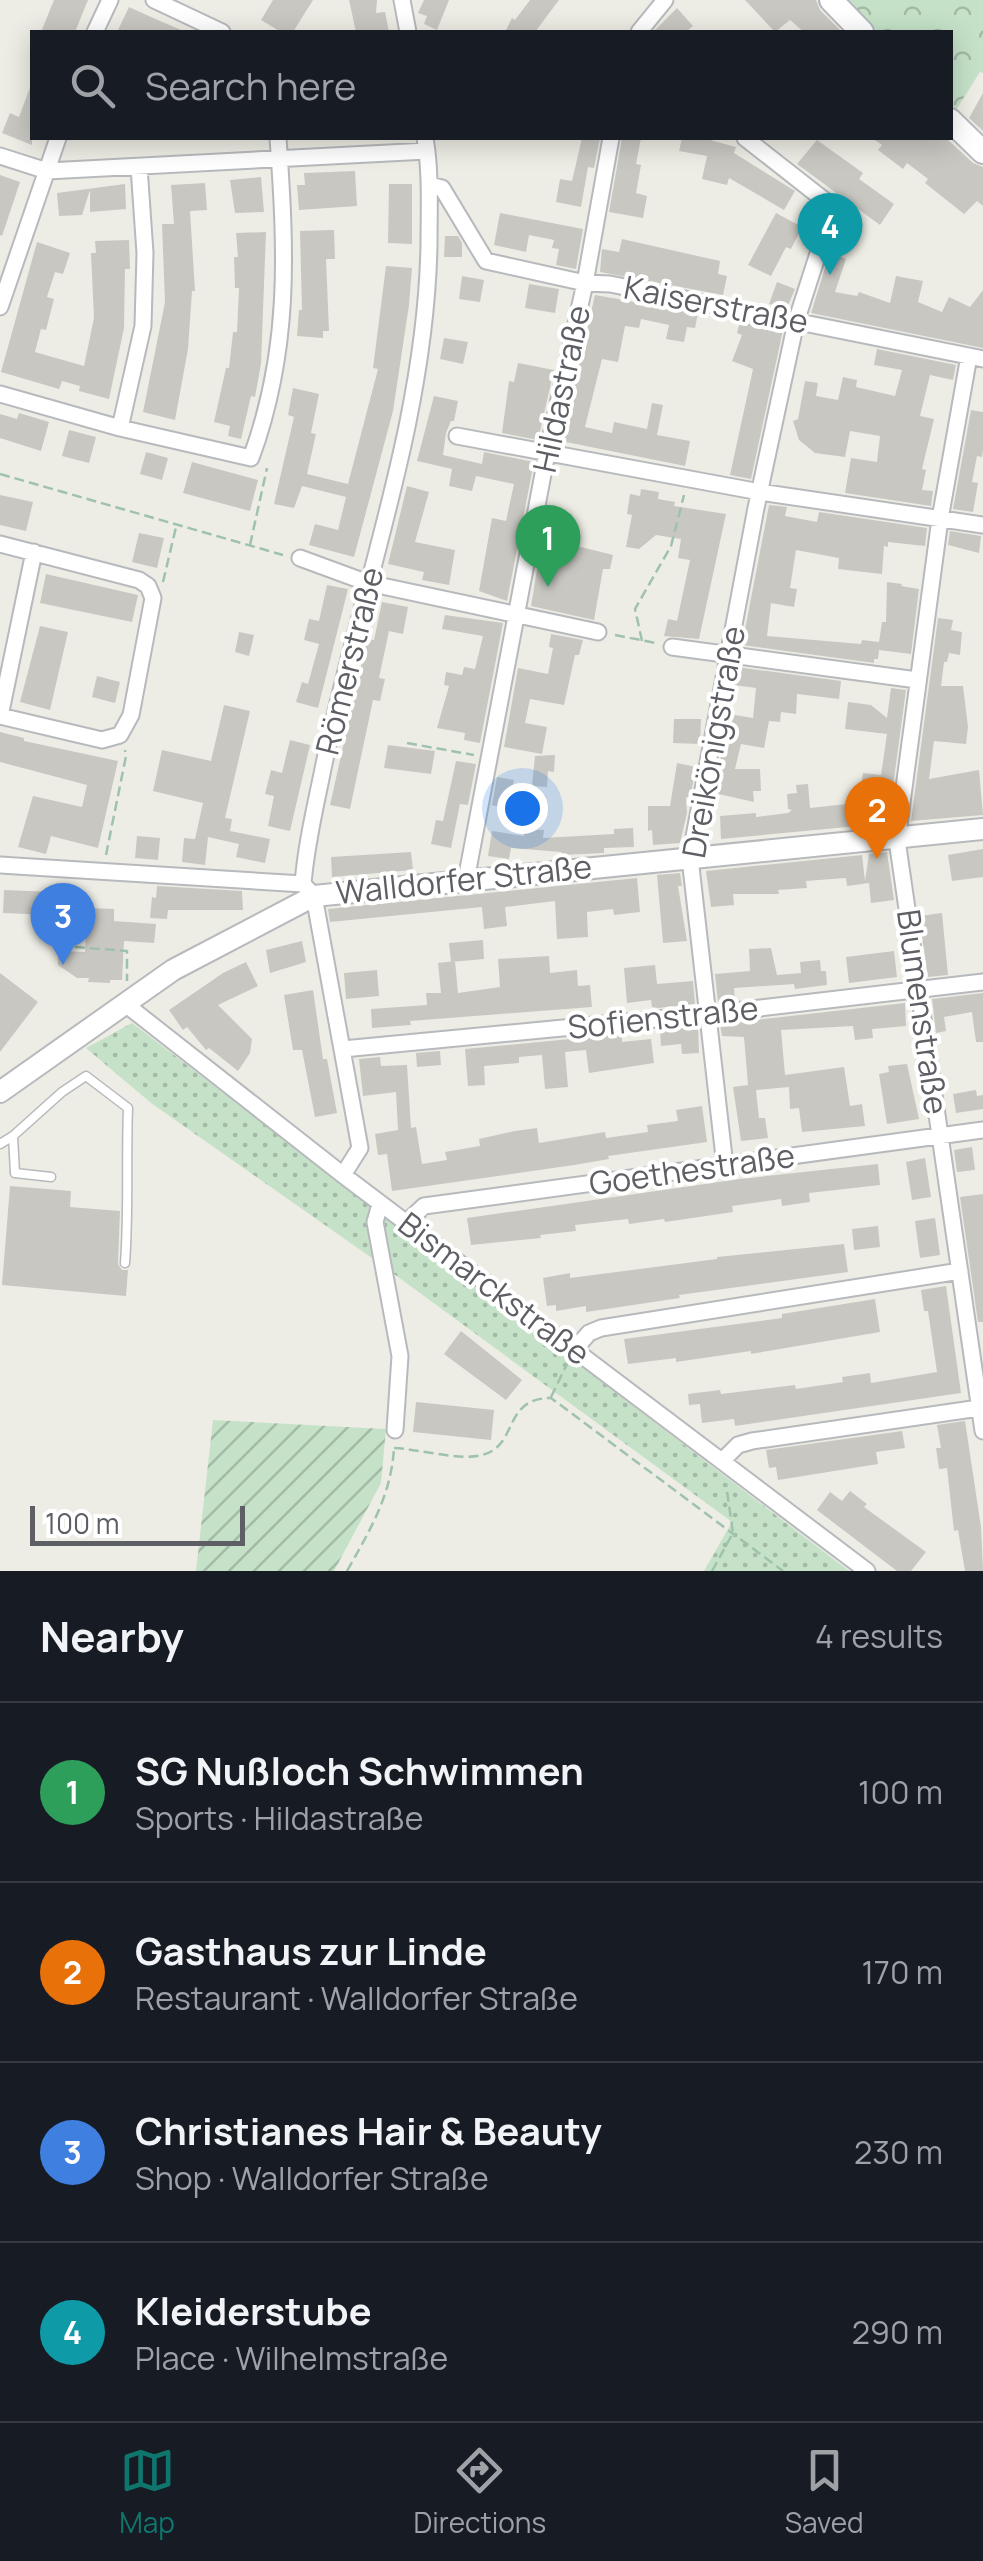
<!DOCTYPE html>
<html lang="en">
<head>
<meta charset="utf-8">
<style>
	body { margin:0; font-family:Manrope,sans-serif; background:#20242c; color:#f1f3f6 }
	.scale { position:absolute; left:30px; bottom:25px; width:215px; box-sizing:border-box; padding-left:10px; border:5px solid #5d5f64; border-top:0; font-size:28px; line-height:35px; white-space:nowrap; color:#5d5f64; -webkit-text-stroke:8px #fff; paint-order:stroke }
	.you { position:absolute; left:522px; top:808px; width:35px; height:35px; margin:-25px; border:8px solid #fff; border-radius:50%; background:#1a73e8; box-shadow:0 0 0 15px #1a73e833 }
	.badge { display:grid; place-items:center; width:65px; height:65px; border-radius:50%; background:#0f766e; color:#fff; font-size:32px; font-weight:700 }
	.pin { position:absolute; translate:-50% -82px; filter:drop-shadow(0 2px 5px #0008) }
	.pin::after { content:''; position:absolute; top:52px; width:35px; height:30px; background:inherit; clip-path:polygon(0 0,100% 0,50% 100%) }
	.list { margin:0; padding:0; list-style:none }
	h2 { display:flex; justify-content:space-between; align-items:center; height:130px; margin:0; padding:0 40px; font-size:42px }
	h2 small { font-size:32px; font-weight:400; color:#9ea1a6 }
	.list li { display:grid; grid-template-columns:65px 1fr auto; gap:30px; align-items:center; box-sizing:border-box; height:180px; padding:0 40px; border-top:2px solid #363941 }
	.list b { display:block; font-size:38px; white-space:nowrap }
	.list p { margin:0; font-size:32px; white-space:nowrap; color:#9ea1a6 }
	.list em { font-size:32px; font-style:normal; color:#9ea1a6 }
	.icon { flex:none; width:55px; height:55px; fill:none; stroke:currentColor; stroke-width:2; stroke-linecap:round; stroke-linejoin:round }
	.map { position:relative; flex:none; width:983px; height:1571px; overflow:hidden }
	.search { position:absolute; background:#171b24; box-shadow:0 5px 25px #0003; left:30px; right:30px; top:30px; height:110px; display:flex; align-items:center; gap:25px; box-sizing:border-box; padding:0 35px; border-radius:0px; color:#9ea1a6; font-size:38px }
	.sheet { height:850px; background:#171b24 }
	nav { display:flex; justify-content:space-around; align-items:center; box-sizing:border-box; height:140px; border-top:2px solid #363941; background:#171b24; font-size:28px; color:#9ea1a6 }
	nav a { display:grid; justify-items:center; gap:5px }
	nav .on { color:#0f766e }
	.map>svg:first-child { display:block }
</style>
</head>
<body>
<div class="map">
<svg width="983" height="1571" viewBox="0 0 983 1571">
	<defs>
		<pattern id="grass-dots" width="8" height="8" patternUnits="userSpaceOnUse" patternTransform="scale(2.5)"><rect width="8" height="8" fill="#c5e2c8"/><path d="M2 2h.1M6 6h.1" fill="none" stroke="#a3baa6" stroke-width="1.8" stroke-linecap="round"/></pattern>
		<pattern id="park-crowns" width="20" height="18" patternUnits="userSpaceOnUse" patternTransform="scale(2.5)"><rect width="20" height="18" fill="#c5e2c8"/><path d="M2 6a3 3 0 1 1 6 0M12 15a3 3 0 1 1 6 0" fill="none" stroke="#a3baa6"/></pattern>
		<pattern id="garden-furrows" width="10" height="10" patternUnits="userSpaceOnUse" patternTransform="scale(2.5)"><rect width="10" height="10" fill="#c5e2c8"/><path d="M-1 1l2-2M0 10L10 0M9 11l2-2" fill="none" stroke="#a3baa6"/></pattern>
	</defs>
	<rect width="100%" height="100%" fill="#edede5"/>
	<path fill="url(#grass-dots)" d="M132 1023 849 1571H704L732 1522 379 1263 151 1103 86 1048Z"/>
	<path fill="url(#park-crowns)" d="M840 0H983V73L980 72 956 110 951 106 950 32H871Z"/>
	<path fill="url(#garden-furrows)" d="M213 1420 386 1429 381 1483 334 1571H196Z"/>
	<path fill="#c9c7c2" d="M54 0H88L75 32H41Z
		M273 0H313L293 32H281L261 20Z
		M349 0H377L376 13 385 12 389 32H356Z
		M424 0H449L437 30 424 24 427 16 418 13Z
		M530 0H559L535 32H505L512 18 515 20Z
		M745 0H816L820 10 842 32H804L790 20 775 32Z
		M129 7 160 21 186 32H117Z
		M677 8 693 26 686 32H653Z
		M31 85H32V145L2 133 10 113 19 117Z
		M983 93V131L969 118Z
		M582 138H600L594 168 588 167 581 207 556 202 560 179 572 181Z
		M622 138H641L636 164 641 165 636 193 647 196 643 218 609 212Z
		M682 138H703L736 147 734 153 795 191 784 210 729 178 727 185 702 179 707 156 679 151Z
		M872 138H946L973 163 983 167V206L977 201 964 214 925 183 928 179 907 163 903 169 878 150 882 145Z
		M817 140 863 173 859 179 894 204 880 225 797 164Z
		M355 171 357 206 299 210 297 185H305L304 173Z
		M0 175 20 182 2 236 0 235Z
		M261 177 264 212 235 213 230 180Z
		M205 183 207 210 190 211 195 291H192L188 349 175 420 143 412 165 302 162 224H174L171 185Z
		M125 184 126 209 90 212V190L82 215 59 216 57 193Z
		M389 184H412V244L388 243Z
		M500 213 583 229 576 269 556 265 559 249 552 248 554 240 529 235 526 252 494 245Z
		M776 213 802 227 791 249 786 247 771 276 748 265Z
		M334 230 335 259H326L329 331H323V338L297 336 299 310H302L300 231Z
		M266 232 261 364 255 397 251 396 241 439 228 436 230 426 214 422 226 368H229L233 332H237L239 288H235L234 257H238L236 233Z
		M445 236H458L462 243V257H444Z
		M622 239 720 261 718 274 727 276 723 295 600 272 602 249 619 252Z
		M129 240 130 269H125L124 328 109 399 79 391 80 386 62 381 59 389 1 372 37 242 70 253 63 274 55 272 47 297 54 299 46 330 41 329 35 352 84 366 94 318 91 253H96L95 241Z
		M830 252 846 259 835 292 857 296 859 292 890 303 896 276 923 281 918 302 942 312 949 297 970 307 983 290V348L811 313Z
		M386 266 412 268 409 305 393 411 354 557 309 545 315 524 338 530 346 497 302 486 294 508 274 504 294 417 288 415 293 388 319 394 311 433 316 434 307 474 348 484 378 369 373 368Z
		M462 276 484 280 480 302 459 299Z
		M777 282 795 289 787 308 769 304Z
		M529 284 559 289 555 313 525 308Z
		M595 295 698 313 695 328 687 327 684 342 666 339 669 325 641 319 639 328 625 326 618 362 602 359 585 427 612 433 614 422 647 429 652 403 663 405 657 435 690 441 685 466 561 441Z
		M740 322 783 330 751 479 730 475 753 369 732 361 742 335 737 333Z
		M444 338 468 342 463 364 440 359Z
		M877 349 956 365 953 380 930 375 920 416 934 419 922 469 926 470 922 490 933 491 931 506 845 493 851 458 877 462 880 436 850 431 845 457 815 453 799 440 793 421 798 419 805 381 818 383 816 396 838 400 843 377 857 380 856 387 895 396 902 370 874 365Z
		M518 363 554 370 538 440 502 433 509 381 514 382Z
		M434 396 458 401 454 421H451L446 433 443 455 482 464 484 452 534 462 507 601 479 591 492 518 506 521 514 484 476 476 472 491 449 486 452 469 417 461Z
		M971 410 983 412V449L982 457 977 456 972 482 978 483 973 512 953 509Z
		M19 413 49 422 41 451 0 438V414L17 419Z
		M69 430 96 437 89 463 62 456Z
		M146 452 168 458 162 480 140 474Z
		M192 462 258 480 250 511 183 493Z
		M407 486 429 492 415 542 455 550 449 585 422 580 424 572 388 564Z
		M641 489 659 492 658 499 675 502 674 506 726 514 699 639 664 636 668 619 677 621 690 560 678 558 681 539 656 535 639 549 626 547 632 515 627 514 630 494 640 496Z
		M0 495 33 502 26 531 0 525Z
		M769 505 787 507 785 516 817 522 819 512 927 528 925 546 888 542V547L884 546 882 574 838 569 839 558 796 550 790 588 797 589 794 607 771 603 767 636 861 644 862 640 879 642 882 622H886L887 582 902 584 901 586 919 589 911 654 879 650 878 659H874V663L742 645Z
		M950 531 981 536 979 553 948 545Z
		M556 532 579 536 577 546 613 555 610 569H603L594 620 531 606 542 539 555 542Z
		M139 533 164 538 157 568 132 562Z
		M46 574 138 595 132 622 40 603Z
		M327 585 348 589 318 708 296 702 302 682 308 684 319 644 304 640 309 619 319 621Z
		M382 602 408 607 403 634 389 631 379 678 385 679 380 701 373 700 350 809 330 805 367 639 374 640Z
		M445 615 503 623 480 743 464 740 465 733 437 728 449 686 444 685 446 672 462 675 464 667 475 669 483 636 442 629Z
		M938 618 953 620 951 630 962 632 960 655 949 653 947 662H944L941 686H963L968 727 966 744 934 741 929 779 979 770 983 815 911 821Z
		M40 626 68 632 50 710 20 702Z
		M239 632 254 635 249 656 235 652Z
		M551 634 583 640 579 655H575L564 705 530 699 525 723 547 727 542 754 504 747 518 668 548 674 553 648 549 647Z
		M737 667 841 681 839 699 797 694 796 714 781 712 780 722 769 721 764 748 741 744 735 769H760L761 791H753L754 802 714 793 729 714 753 718 756 688 734 685Z
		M97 676 120 682 115 703 92 697Z
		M891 688 906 690 888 823 873 824 879 787 861 785 863 773 881 775 887 734 845 729 848 702 871 705 887 718Z
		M224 705 250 711 225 818 232 819 230 831 270 839 265 863 236 857 239 844 208 837 205 865 182 862 184 838 195 839 203 803 153 791 162 750 211 761Z
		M674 719H701L700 744 673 743Z
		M0 732 24 738V741L118 761 98 848 51 836 46 854 18 847 33 796 82 807 87 785 0 762Z
		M290 740 310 745 290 831 268 826 274 796 265 794 271 770 282 773Z
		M388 745 435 751 431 774 384 768Z
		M555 755 554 772 548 771 547 787 532 786 535 756Z
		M456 761 476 764 468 805 460 804 451 848 431 844 436 820 443 821Z
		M677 763 696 767 690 798 686 797 687 813 680 843 653 845 652 830 648 831V806H670Z
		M497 777 514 780 508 809 492 805Z
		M808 784 810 808 856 803 858 826 721 839 720 816 756 813V817L788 813 792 810 788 809 787 794 797 793 796 785Z
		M633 828 634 847 604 848V853L562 855 561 852 511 848 509 859 488 856 492 831 524 836 525 829 544 830 543 838 614 834V829Z
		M137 836 160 838 158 860 135 858Z
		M983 849V877L952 881 948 855Z
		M411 852 413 870 332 877 331 857Z
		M887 852 894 900 871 903 869 883 847 886 846 878 806 881 807 888 778 890 779 894H733L734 905 711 907 706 871 862 855 865 881 869 854Z
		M680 873 682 886H678L687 941 663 943 657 875Z
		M637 878 640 912 614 915 613 909 587 912 588 937 557 939 555 901 505 907 507 926 484 929 482 907 330 922 328 909Z
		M157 886 242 891 243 910H168L167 919 150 918 152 897 156 898Z
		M4 890 77 893 76 916 3 913Z
		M87 908 114 909V921L156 924 154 943 124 941 122 980H110V983L88 982 89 978H77L58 965V951L85 952Z
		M942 913 948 975 928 977 919 916Z
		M483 940 484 959 451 962 449 943Z
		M302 941 306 962 270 973 266 950Z
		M771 948 777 975 801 973 800 962 820 960 821 971H826L827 985 795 989 794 984 734 988 735 1000 718 1002 715 974 750 971 749 949Z
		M894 951 897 977 849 983 846 957Z
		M549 956 550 973 577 970 578 986 590 985 592 1007 410 1021 411 1025 372 1028 371 1009 427 1005 426 993H441L438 963 455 961 458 993 500 987 498 959Z
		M246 962 258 986 218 1005 252 1039 250 1053 238 1071 209 1048 206 1050 187 1027 183 1030 169 1010 223 973Z
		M655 965 657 984 693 981 695 1004 658 1008 652 1007 651 1000 627 1003 624 968Z
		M377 970 379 996 346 999 344 973Z
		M0 973 38 1002 0 1052Z
		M313 990 323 1059H327L337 1113 315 1117 302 1050H293L284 995Z
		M983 993V1042H976L972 1012 944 1017 946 1031 936 1033 932 999Z
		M905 1003 906 1026 872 1029 873 1038 855 1040 853 1026 781 1030 785 1075 844 1067 850 1106 862 1104 865 1126 802 1132 799 1108 790 1109 789 1087 756 1090 759 1118H765L768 1138 741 1141 733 1087 748 1085 744 1037 722 1036 720 1024Z
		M698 1026 699 1053 682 1054 681 1044 661 1046 660 1030Z
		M622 1034V1042L651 1039 654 1063 589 1073 586 1050 565 1052 568 1087 545 1089 542 1055 519 1057V1063L484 1066 485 1085 468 1086 465 1049Z
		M440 1051 441 1065 417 1067 416 1053Z
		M380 1057 381 1066 407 1065 411 1128 416 1127 422 1164 447 1160 445 1152 480 1146 479 1139 515 1131 537 1128 539 1143 605 1132 606 1138 648 1132 647 1125 678 1121 676 1110 702 1106 707 1142 608 1156 609 1159 574 1165 392 1191 387 1154 378 1155 375 1134 398 1130 396 1092 363 1096 359 1059Z
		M907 1064 919 1119 887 1124 879 1074 889 1072 888 1066Z
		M976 1090 977 1096 983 1095V1109L956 1113 953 1094Z
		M972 1147 975 1170 957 1172 954 1150Z
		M925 1158 931 1197 912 1200 906 1162Z
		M878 1164 880 1185 809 1193 810 1202 782 1206 781 1199 732 1206 733 1212 665 1222 664 1219 629 1224 628 1219 575 1225 576 1231 540 1235 541 1238 471 1245 467 1218 740 1179Z
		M10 1186 71 1191 70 1207 120 1211 118 1264 122 1270H128L126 1296 2 1285Z
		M983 1194V1322H978L960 1197Z
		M935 1218 940 1255 920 1258 915 1221Z
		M878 1226 880 1247 854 1250 852 1229Z
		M844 1244 848 1272 679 1295 680 1298 586 1312V1306L556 1311V1305L547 1306 543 1278 570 1273V1278L717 1259V1257Z
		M946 1286 961 1393 735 1426 734 1419 702 1423 700 1404 689 1405 688 1394 720 1390 721 1394 795 1385 796 1389 843 1382 842 1377 870 1373 871 1383 937 1372 928 1311H924L921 1290Z
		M875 1299 880 1332 751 1354V1351L676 1362V1358L628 1364 624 1339 782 1318V1314Z
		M461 1331 522 1380 506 1400 444 1354Z
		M416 1402 494 1410 491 1440 413 1432Z
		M965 1421 981 1527 983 1571H965L958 1530 954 1531 947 1468 939 1469 936 1448H941L937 1425Z
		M902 1431 905 1448 876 1452 878 1464 778 1480 776 1467 769 1468 766 1450Z
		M850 1491 867 1504 864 1507 926 1552 911 1571H897L817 1510 830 1492 842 1501Z"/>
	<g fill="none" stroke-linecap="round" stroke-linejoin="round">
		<g stroke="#b7b9bd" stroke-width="11">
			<path id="service" d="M13 1136 62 1092 86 1076 128 1108C126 1160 129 1210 125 1263
				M0 1144 13 1136 15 1173 51 1177"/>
		</g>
		<g stroke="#b7b9bd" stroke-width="19">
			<path id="minor" d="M154 0 222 32
				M402 0 408 32
				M95 32 110 0
				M639 32 665 0
				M0 156 47 171 427 151
				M430 185 442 188 486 261 585 283 610 284 983 359
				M0 307 58 138
				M969 356 940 519 897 840 983 1431
				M0 394 120 428 251 458C291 349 286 251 278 138
				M120 428 143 326 145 253 139 167
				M457 436 760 492 983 525
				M0 544 139 580 148 586 153 598 131 715 120 735 102 740 0 716
				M300 558 368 583 598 632
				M672 647 917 680
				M0 716 34 552
				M0 865 303 884
				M466 880 547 453 585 283 611 138
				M124 1003 343 1175 867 1571
				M343 1049 709 1014 983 982
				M725 1166 690 858 756 508 796 322 833 207 745 138
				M343 1175 360 1148 314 896 303 884C306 844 316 804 324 764 360 591 426 422 429 244 429 208 431 173 425 138
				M380 1204 375 1222 400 1356 395 1430
				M407 1222 424 1206 983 1130
				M575 1349 589 1333 601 1328 960 1271
				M722 1461 738 1445 752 1441 979 1408"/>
		</g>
		<g stroke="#b7b9bd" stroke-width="24">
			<path id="tertiary" d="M0 1092 173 970 314 896 983 829"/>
		</g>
		<g stroke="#b7b8bd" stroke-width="26">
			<path id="secondary" d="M831 0 862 32
				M950 120 983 152"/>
		</g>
		<path stroke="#9fc2ad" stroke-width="2.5" stroke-dasharray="10 5" stroke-linecap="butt" d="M0 474 283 555
			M250 545 267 468
			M163 582 176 527
			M615 635 656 643
			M642 641 635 609 671 546 684 495
			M407 743 474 755
			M106 855 126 756 125 750
			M60 946 127 951V981
			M551 1397 567 1364
			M394 1448C419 1449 459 1461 482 1455 519 1446 502 1398 551 1398L783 1571
			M347 1571C370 1530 391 1496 394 1448
			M712 1571 733 1533 726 1484"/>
		<use href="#service" stroke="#fff" stroke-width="8"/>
		<use href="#minor" stroke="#fff" stroke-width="15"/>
		<use href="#tertiary" stroke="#fff" stroke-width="20"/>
		<use href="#secondary" stroke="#fff" stroke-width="22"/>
	</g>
	<g text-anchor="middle" stroke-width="8" stroke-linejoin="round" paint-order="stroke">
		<g font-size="32" fill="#5d5f64" stroke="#fff">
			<text transform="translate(716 305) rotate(11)" y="11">Kaiserstraße</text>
			<text transform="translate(562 389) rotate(-78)" y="11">Hildastraße</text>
			<text transform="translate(350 661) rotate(-76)" y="11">Römerstraße</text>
			<text transform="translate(714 742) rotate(-80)" y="11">Dreikönigstraße</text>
			<text transform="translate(464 880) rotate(-6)" y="11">Walldorfer Straße</text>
			<text transform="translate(922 1012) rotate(82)" y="11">Blumenstraße</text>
			<text transform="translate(663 1018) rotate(-6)" y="11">Sofienstraße</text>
			<text transform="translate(692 1170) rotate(-8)" y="11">Goethestraße</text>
			<text transform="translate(494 1289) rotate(37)" y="11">Bismarckstraße</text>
		</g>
	</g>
</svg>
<div class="scale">100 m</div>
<div class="you"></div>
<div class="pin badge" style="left:548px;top:587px;background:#2e9e5b">1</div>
<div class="pin badge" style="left:877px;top:859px;background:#e8710a">2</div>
<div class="pin badge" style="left:63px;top:965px;background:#3f7fe0">3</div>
<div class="pin badge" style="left:830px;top:275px;background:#0f9aa8">4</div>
<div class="search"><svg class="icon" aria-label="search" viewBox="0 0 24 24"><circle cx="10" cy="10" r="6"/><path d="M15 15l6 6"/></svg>Search here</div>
</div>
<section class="sheet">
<h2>Nearby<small>4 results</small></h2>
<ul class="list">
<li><span class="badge" style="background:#2e9e5b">1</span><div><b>SG Nußloch Schwimmen</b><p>Sports · Hildastraße</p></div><em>100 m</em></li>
<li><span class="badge" style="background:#e8710a">2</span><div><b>Gasthaus zur Linde</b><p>Restaurant · Walldorfer Straße</p></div><em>170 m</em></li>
<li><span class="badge" style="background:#3f7fe0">3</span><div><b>Christianes Hair &amp; Beauty</b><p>Shop · Walldorfer Straße</p></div><em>230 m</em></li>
<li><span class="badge" style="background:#0f9aa8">4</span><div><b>Kleiderstube</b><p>Place · Wilhelmstraße</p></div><em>290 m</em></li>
</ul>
</section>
<nav>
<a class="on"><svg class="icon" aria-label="map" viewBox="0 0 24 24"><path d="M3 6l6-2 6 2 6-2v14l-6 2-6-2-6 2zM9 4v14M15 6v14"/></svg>Map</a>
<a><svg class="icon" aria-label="directions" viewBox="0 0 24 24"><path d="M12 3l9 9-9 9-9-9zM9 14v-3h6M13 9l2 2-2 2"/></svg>Directions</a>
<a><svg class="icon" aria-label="saved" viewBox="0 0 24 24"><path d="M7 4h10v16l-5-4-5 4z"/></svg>Saved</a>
</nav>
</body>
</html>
